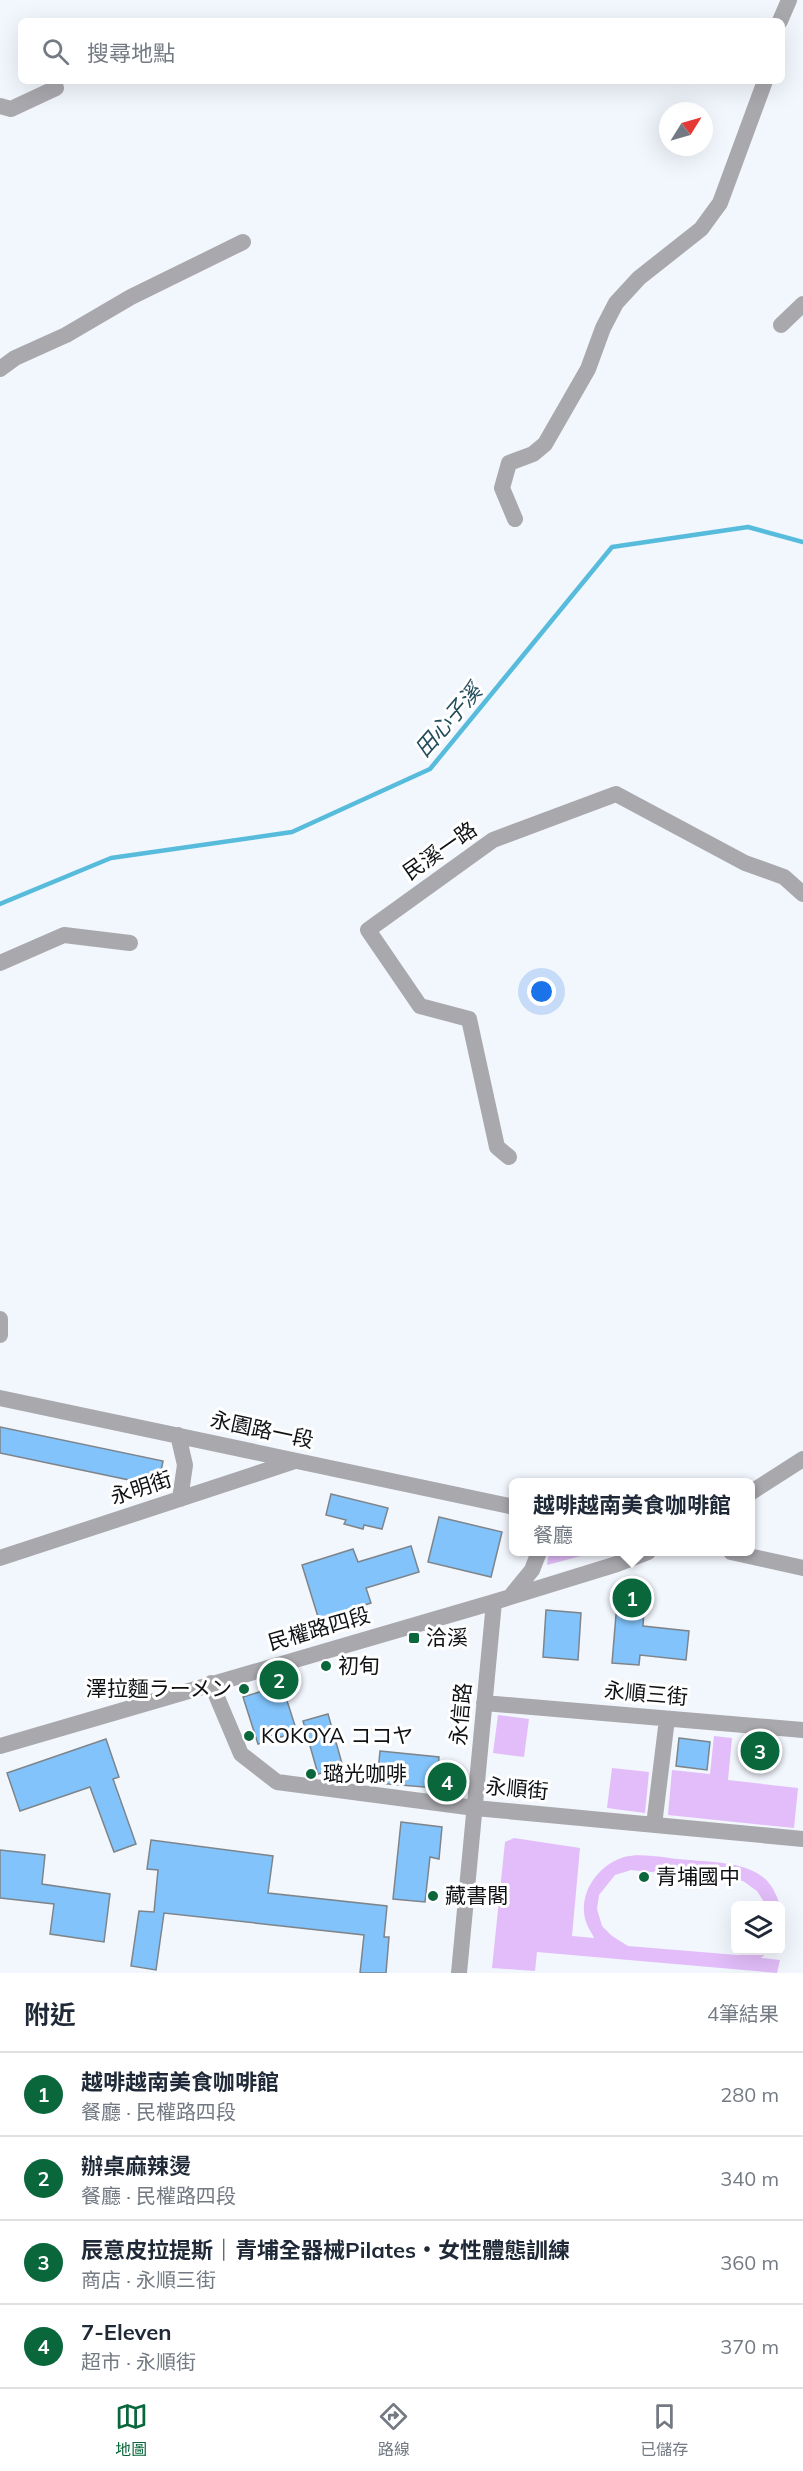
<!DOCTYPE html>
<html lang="zh-TW">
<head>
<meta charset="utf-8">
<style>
	body { margin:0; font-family:Mulish,"Noto Sans TC","Noto Sans JP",sans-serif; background:#f6f6f7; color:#1f2937 }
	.controls { position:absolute; right:18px; bottom:18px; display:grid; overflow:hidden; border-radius:9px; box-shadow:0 6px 24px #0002 }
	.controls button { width:54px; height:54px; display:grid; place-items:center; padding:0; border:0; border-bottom:2px solid #e0e1e3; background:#fff; color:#1f2937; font:30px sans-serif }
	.compass { position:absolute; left:659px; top:102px; width:54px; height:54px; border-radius:50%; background:#fff; box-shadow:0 6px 24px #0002; rotate:53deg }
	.you { position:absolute; left:542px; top:992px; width:21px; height:21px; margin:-15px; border:4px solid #fff; border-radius:50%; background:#1a73e8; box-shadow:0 0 0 9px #1a73e833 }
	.badge { display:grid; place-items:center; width:39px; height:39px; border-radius:50%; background:#09673b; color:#fff; font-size:20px; font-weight:700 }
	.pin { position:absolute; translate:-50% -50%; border:3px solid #fff; box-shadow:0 2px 6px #0006 }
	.popup { position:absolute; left:509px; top:1478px; width:246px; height:78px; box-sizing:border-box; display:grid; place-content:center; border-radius:9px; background:#fff; filter:drop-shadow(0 2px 4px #0005); font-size:20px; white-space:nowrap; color:#747a83 }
	.popup b { font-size:22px; color:#1f2937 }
	.popup::after { content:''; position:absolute; left:50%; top:100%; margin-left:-12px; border:12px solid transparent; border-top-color:#fff }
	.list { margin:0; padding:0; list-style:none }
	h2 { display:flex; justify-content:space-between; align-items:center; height:78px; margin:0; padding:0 24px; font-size:26px }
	h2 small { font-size:20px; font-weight:400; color:#747a83 }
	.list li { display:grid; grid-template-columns:39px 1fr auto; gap:18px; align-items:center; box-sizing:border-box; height:84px; padding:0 24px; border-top:2px solid #e0e1e3 }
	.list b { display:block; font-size:22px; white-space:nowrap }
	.list p { margin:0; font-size:20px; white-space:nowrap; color:#747a83 }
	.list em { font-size:20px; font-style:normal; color:#747a83 }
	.icon { flex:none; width:33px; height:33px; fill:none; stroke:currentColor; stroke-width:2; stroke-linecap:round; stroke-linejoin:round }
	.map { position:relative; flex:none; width:803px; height:1973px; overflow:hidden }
	.search { position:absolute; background:#fff; box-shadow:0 6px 24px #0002; left:18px; right:18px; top:18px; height:66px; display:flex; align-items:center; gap:15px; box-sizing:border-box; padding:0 21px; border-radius:9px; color:#747a83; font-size:22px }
	.sheet { height:414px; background:#fff }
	nav { display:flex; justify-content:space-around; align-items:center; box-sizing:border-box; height:84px; border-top:2px solid #e0e1e3; background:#fff; font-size:16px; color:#747a83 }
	nav a { display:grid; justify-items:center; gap:3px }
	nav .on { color:#09673b }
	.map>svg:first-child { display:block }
</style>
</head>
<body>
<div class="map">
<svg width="803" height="1973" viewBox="0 0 803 1973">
	<rect width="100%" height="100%" fill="#f2f6fd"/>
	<path fill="#e2bdf9" d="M549 1552H596L547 1565Z
		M498 1715 529 1719 524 1757 493 1753Z
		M714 1736 732 1738 728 1780 798 1788 794 1828 668 1815 672 1770 710 1774Z
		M612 1768 649 1772 645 1813 607 1808Z
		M514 1838 580 1848 572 1936 594 1938C592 1933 588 1928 586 1922 577 1894 598 1865 624 1857 643 1852 669 1859 689 1860 711 1862 741 1862 760 1875 771 1882 776 1894 780 1905H766L757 1891 743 1881 631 1870 615 1875 599 1895 597 1909 602 1926 612 1936 628 1946 737 1955 748 1951H769L761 1958 780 1960 777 1973 537 1952 535 1971 492 1968 505 1842Z"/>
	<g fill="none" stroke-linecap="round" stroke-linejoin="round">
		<path stroke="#57bbdc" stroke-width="4.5" d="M0 904 111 858 292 832 430 769 612 547 748 527 803 542"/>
	</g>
	<path fill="#82c3fb" stroke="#7d858b" stroke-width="1.5" d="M0 1427 163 1461 158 1486 0 1453Z
		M331 1494 388 1508 382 1529 364 1525 363 1529 344 1524 346 1520 326 1515Z
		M439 1517 502 1532 491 1577 428 1562Z
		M411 1546 419 1572 366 1588 371 1603 319 1620 302 1565 353 1549 358 1562Z
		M618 1591 645 1593 643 1626 689 1631 686 1660 640 1655 639 1665 612 1663Z
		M546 1610 581 1613 578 1660 543 1657Z
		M282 1685 297 1732 258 1744 243 1697Z
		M328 1714 343 1767 318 1774 303 1721Z
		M679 1738 710 1742 707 1770 676 1766Z
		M106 1739 119 1777 113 1779 136 1844 114 1852 90 1787 20 1811 7 1773Z
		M380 1751 439 1757 436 1788 377 1783Z
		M401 1822 442 1827 439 1859 430 1857 425 1902 393 1899Z
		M151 1840 273 1856 268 1893 387 1906 384 1937H389L386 1973H360L364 1935 164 1913 156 1970 131 1966 139 1911 154 1912 158 1870 147 1869Z
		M0 1850 45 1855 42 1884 110 1894 104 1942 50 1934 54 1904 0 1898Z"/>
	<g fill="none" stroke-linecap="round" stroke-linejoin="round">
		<path stroke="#a9a8ad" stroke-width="16" d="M780 21 789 0
			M0 106 11 109 56 88
			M781 325 803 304
			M0 369 15 358 66 335 131 297 243 242
			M515 519 502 488 509 463 533 454 545 444 588 369 603 328 616 303 639 278 701 229 720 203 765 81
			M0 963 64 935 130 943
			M509 1157 497 1147 469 1019 420 1006 368 930 493 840 616 794 745 863 784 877 803 894
			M0 1319V1335
			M0 1398 514 1507
			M178 1435 185 1465 180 1499
			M750 1493 803 1459
			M731 1552 803 1568
			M0 1558 295 1461
			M510 1597 532 1570 539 1552
			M211 1683 241 1754 277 1782 475 1808 803 1839
			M484 1703 803 1730
			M0 1746 494 1602 617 1564 648 1552
			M654 1825 667 1719
			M459 1973 494 1602"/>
	</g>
	<g fill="#09673b" stroke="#fff" stroke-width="2">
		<rect x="408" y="1632" width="12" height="12" rx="3"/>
		<circle cx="326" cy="1666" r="6"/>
		<circle cx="244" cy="1689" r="6"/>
		<circle cx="249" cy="1736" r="6"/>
		<circle cx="311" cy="1774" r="6"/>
		<circle cx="644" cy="1877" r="6"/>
		<circle cx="433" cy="1896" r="6"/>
	</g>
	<g text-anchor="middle" stroke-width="6" stroke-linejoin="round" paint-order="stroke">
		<g font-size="21" fill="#0f1114" stroke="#fff">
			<text transform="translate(440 851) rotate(-35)" y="7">民溪一路</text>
			<text transform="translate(262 1430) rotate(12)" y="7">永園路一段</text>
			<text transform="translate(141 1488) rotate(-18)" y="7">永明街</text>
			<text transform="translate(319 1629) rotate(-16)" y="7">民權路四段</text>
			<text transform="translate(646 1694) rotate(5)" y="7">永順三街</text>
			<text transform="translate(461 1714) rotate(-85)" y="7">永信路</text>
			<text transform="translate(517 1789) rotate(5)" y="7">永順街</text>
		</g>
		<g font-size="21" fill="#0f1114" stroke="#fff" text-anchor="start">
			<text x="426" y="1645">洽溪</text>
			<text x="338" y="1673">初旬</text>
			<text x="232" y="1696" text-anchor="end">澤拉麵ラーメン</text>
			<text x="261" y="1743">KOKOYA ココヤ</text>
			<text x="323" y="1781">璐光咖啡</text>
			<text x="656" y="1884">青埔國中</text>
			<text x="445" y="1903">藏書閣</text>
		</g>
		<g font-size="22" font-style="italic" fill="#224d5c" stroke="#fff">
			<text transform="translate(448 720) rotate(-49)" y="8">田心子溪</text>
		</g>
	</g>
</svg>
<div class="controls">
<button><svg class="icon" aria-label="layers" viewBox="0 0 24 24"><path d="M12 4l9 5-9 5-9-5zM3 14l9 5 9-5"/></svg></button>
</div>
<svg class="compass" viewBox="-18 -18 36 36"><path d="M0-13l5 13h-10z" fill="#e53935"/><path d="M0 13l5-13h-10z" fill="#747a83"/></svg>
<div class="you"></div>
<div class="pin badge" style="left:632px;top:1598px">1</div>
<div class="popup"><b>越啡越南美食咖啡館</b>餐廳</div>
<div class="pin badge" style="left:279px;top:1680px">2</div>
<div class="pin badge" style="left:760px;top:1751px">3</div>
<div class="pin badge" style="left:447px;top:1782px">4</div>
<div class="search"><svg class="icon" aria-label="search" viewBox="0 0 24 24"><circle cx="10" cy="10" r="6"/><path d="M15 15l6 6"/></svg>搜尋地點</div>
</div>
<section class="sheet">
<h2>附近<small>4筆結果</small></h2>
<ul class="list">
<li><span class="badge">1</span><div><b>越啡越南美食咖啡館</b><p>餐廳 · 民權路四段</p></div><em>280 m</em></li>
<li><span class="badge">2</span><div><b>辦桌麻辣燙</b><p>餐廳 · 民權路四段</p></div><em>340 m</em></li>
<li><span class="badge">3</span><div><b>辰意皮拉提斯｜青埔全器械Pilates・女性體態訓練</b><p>商店 · 永順三街</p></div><em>360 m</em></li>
<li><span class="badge">4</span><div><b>7-Eleven</b><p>超市 · 永順街</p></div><em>370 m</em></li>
</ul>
</section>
<nav>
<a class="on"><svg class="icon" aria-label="map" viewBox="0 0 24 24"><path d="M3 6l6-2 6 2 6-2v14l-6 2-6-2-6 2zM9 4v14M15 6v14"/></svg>地圖</a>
<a><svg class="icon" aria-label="directions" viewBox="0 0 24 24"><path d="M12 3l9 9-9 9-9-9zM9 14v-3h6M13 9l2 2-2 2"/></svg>路線</a>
<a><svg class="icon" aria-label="saved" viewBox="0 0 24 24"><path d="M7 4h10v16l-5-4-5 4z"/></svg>已儲存</a>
</nav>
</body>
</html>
